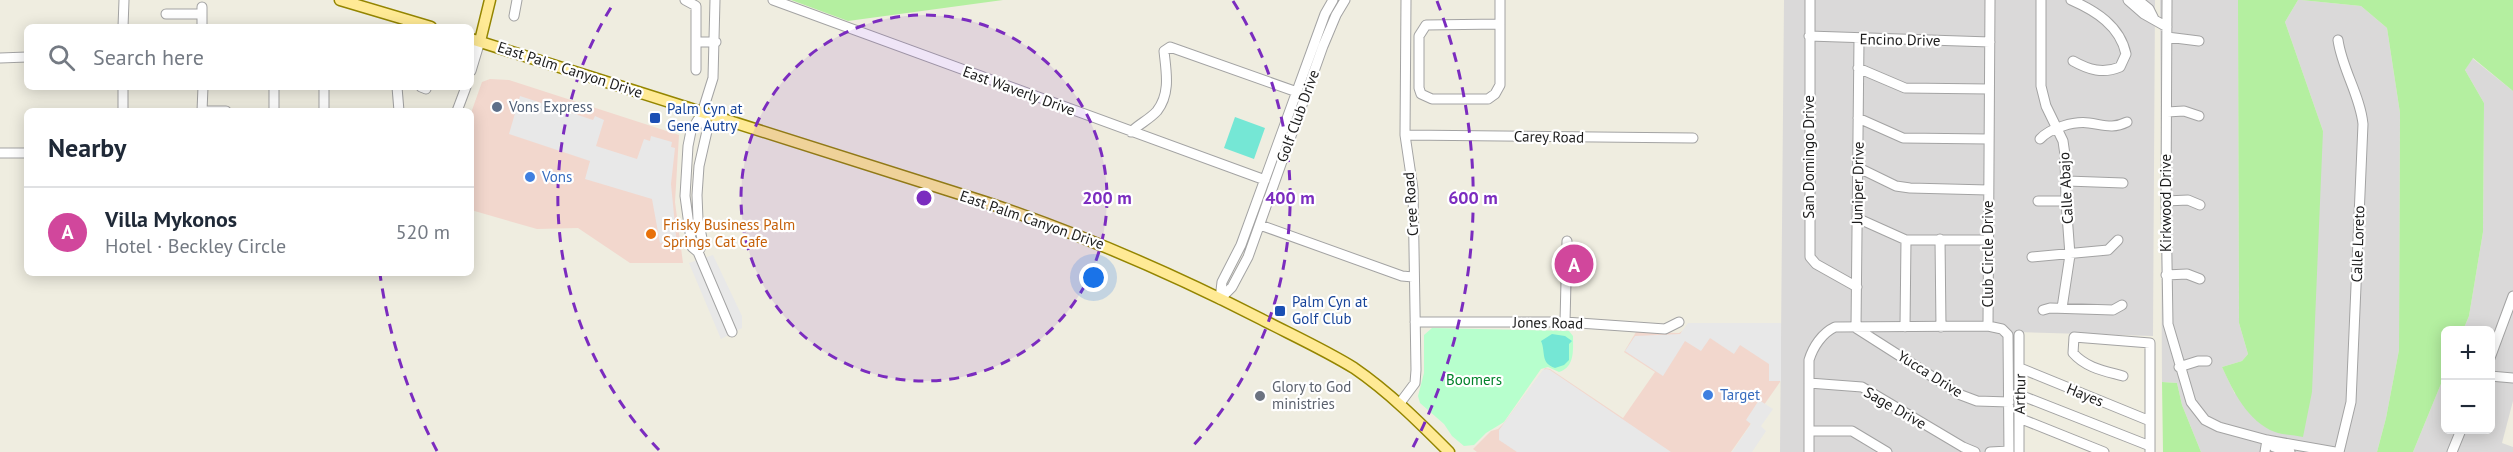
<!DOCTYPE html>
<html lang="en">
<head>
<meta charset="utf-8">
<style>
	body { margin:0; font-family:"PT Sans",sans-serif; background:#f6f6f7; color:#1f2937 }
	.controls { position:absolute; right:18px; bottom:18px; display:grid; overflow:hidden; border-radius:9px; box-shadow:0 3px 15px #0003 }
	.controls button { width:54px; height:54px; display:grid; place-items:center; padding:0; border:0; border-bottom:2px solid #e0e1e3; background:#fff; color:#1f2937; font:30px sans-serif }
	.you { position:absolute; left:1094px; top:278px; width:21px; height:21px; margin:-15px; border:4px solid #fff; border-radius:50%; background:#1a73e8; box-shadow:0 0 0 9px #1a73e833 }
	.badge { display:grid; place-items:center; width:39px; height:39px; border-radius:50%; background:#0f766e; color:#fff; font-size:20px; font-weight:700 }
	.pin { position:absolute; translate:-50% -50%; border:3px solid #fff; box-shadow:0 2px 6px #0006 }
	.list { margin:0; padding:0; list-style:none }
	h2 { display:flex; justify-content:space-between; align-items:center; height:78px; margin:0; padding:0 24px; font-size:26px }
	h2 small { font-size:20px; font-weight:400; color:#747a83 }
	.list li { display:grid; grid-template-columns:39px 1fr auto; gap:18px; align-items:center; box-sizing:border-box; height:90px; padding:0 24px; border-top:2px solid #e0e1e3 }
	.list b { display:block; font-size:22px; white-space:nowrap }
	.list p { margin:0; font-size:20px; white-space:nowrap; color:#747a83 }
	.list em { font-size:20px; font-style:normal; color:#747a83 }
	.icon { flex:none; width:33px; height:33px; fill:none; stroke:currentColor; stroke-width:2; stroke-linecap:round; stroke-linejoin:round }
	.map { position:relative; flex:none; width:2513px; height:452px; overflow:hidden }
	.search { position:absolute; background:#fff; box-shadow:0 3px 15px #0003; left:24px; top:24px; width:450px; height:66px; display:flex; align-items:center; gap:15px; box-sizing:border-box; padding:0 21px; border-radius:9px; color:#747a83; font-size:22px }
	.panel { position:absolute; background:#fff; box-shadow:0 3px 15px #0003; left:24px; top:108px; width:450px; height:168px; border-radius:9px }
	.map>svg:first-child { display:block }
</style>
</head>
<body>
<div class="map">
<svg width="2513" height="452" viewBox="0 0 2513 452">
	<rect width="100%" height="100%" fill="#efede0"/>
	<path fill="#dad9d9" d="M1784 0H2155L2153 336 2014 332 2015 452H1780Z
		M2160 0H2238L2239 323 2248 354 2242 361 2222 367 2235 394 2323 131 2285 22 2298 0H2301L2361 6 2387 28 2400 113 2399 350 2386 418 2377 452H2201L2182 405 2177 383 2162 382Z
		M2472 58 2513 91V401L2502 443 2513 447V452H2413L2445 374 2446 430H2490V330H2463L2469 316 2483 232 2484 103 2465 70Z"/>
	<path fill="#f2d7cd" d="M490 79 509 80 679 135 675 202 683 263H630L578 228 537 229 471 210V113L482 82Z
		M1694 324 1780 326V382L1731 452H1477L1473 449 1491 431 1498 429 1504 423 1545 368 1550 369 1623 418 1655 372 1624 352 1636 332 1679 333Z"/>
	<path fill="#b4efa0" d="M791 0H1003L848 21Z
		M2238 0H2298L2285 22 2323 131 2312 392 2303 437C2294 435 2283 435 2275 432 2248 422 2233 391 2222 367L2242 361 2248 354 2239 323Z
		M2301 0H2513V91L2473 58 2465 70 2484 103 2483 232 2469 316 2463 330H2446L2445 374 2413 452H2377L2386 418 2399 350 2400 113 2387 28 2361 6Z
		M2162 382 2177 383 2182 405 2201 452H2163Z"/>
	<path fill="#b7ffcd" d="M1432 328 1569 331 1573 336C1573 350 1575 367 1559 372L1548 367 1541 369 1504 422 1486 433 1474 445 1464 446 1452 436 1444 424 1420 403 1418 396 1424 373V335Z"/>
	<path fill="#75e7d5" d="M1235 117 1265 128 1254 159 1224 148Z
		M1552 334 1565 336 1572 341 1569 344V360L1564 365 1555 368C1540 363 1546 352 1541 341Z"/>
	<path fill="#e8e8e8" d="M520 96 593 120 595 116 604 120 596 146 637 159 644 139 650 141 651 136 672 142 671 147 675 148 671 184 677 246 667 248 666 242 660 243 652 199 585 179 590 161 509 134Z
		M713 255 742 316V328L721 339 689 263Z
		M1688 323H1781V381H1769V364L1740 345 1734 354 1710 338 1701 351 1685 341 1663 376 1625 351 1635 336 1680 334Z
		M1546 369 1550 370 1671 452H1517L1499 440V430L1543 370Z
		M1759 400 1773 409 1761 426 1766 431 1752 452H1732L1751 424 1746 420Z"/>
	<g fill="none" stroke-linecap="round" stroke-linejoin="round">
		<g stroke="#a3a3a3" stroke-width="11">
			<path id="minor" d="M685 0 696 6V42H716
				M715 0 713 78 702 113 691 131 688 146 685 196 692 247 698 252 732 332
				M773 0 1265 180
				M1810 0V257L1816 264 1857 287
				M2041 0V86L2046 106 2063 141 2065 155 2066 201 2070 255 2062 308
				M2071 0C2096 11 2120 26 2126 54L2120 67C2103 74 2089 70 2073 61
				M2128 0 2144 14 2167 27
				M2138 0 2149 9 2154 19
				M2167 0 2166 201 2168 324 2191 402 2205 420 2219 427 2267 440 2335 452
				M202 7V27
				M166 14H202
				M514 16 517 0
				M1500 24 1426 25 1419 36V88L1421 94 1432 99H1488L1495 94 1500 85V0
				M123 27 124 0
				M1809 36 1990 42
				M2167 37 2199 41
				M1859 39 1856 328 1961 395 1977 401 2009 402
				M2338 40C2342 69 2360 95 2363 124L2351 402 2339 452
				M0 58 27 57
				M1858 68 1905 88 1989 89
				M696 70V42
				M471 71 480 41
				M123 87V111
				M274 87V111
				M397 87 399 111
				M421 87 426 89
				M202 111 203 87
				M202 111H226
				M324 111V87
				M457 111 466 87
				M2167 112 2184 111 2199 116
				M1858 118 1903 138 1988 139
				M1131 132C1139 124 1150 119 1157 111 1171 93 1166 71 1164 51L1170 47 1297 92
				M1405 135 1693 138
				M2040 139C2050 128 2074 121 2089 123 2104 125 2113 129 2127 122
				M0 153H27
				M1859 168 1896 186 1910 188 1988 190
				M2067 181 2123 183
				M2038 201H2066
				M2166 201 2188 200 2200 205
				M1857 218 1906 240H1989
				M1260 225 1402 276 1413 277
				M1940 239 1941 327
				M698 252 703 243 698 220 697 195 699 166 707 131 702 113
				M2032 257 2108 250 2118 240
				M2166 275 2187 274 2200 279
				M1220 299 1232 287 1248 257 1323 46 1336 15 1345 0
				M1220 299 1222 282 1241 245 1325 14 1333 0
				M2043 310 2050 308 2113 310 2122 305
				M1415 322H1565L1665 329 1679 322
				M1565 322 1567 241
				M1988 326 1990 0
				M1905 327 1906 240
				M2490 358 2513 296
				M2179 367 2198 361H2207
				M2020 368 2150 421
				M2123 376C2105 371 2086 368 2073 353L2074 337 2150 343V452
				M2490 376 2513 378
				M1809 383 1862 387 1963 447 1975 452
				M2020 395 2150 446
				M1400 403 1415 383 1416 370 1413 189 1405 135 1406 0
				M2019 418 2104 452
				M1809 431H1852L1887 452
				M2267 440 2274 447 2290 452
				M1809 452V360C1813 347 1822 333 1835 327L1988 326 2002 329 2008 335 2009 452
				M1990 452 2009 451
				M2019 452V335
				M2265 452 2267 440
				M2452 452 2461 430"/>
		</g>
		<g stroke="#948500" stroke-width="13">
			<path id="major" d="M340 0 431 27
				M471 39 985 202C1081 234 1171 273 1261 319 1292 335 1325 350 1354 368 1389 392 1419 422 1449 452
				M480 41 490 0"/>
		</g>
		<use href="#minor" stroke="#fff" stroke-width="9"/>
		<use href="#major" stroke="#ffea95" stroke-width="10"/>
	</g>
	<circle cx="924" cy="198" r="183" fill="#7b2cbf" fill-opacity=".12"/>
	<g fill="none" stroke="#7b2cbf" stroke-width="3" stroke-dasharray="10 8">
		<circle cx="924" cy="198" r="183"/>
		<path d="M659 450A366 366 0 0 1 615 1M1233 1A366 366 0 0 1 1189 450"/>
		<path d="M437 451A549 549 0 0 1 380 274M1437 1A549 549 0 0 1 1411 451"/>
	</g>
	<circle fill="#5c6f8a" stroke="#fff" stroke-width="2" cx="497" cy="107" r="6"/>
	<g fill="#1a4fb4" stroke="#fff" stroke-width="2">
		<rect x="649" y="112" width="12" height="12" rx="3"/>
		<rect x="1274" y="305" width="12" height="12" rx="3"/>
	</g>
	<g fill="#3f7fe0" stroke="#fff" stroke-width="2">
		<circle cx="530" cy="177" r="6"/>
		<circle cx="1708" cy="395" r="6"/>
	</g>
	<circle fill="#e8710a" stroke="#fff" stroke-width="2" cx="651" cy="234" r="6"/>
	<circle fill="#6b7280" stroke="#fff" stroke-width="2" cx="1260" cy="396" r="6"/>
	<g text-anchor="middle" stroke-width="4.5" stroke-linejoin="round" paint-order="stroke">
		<g font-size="15" fill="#1c1c1c" stroke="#fff">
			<text transform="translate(1900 40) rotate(1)" y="5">Encino Drive</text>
			<text transform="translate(570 70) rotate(18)" y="5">East Palm Canyon Drive</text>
			<text transform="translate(1019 91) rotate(20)" y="5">East Waverly Drive</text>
			<text transform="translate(1298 116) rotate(-70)" y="5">Golf Club Drive</text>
			<text transform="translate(1549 137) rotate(1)" y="5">Carey Road</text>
			<text transform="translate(1809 157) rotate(-90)" y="5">San Domingo Drive</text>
			<text transform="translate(1858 183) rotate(-89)" y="5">Juniper Drive</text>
			<text transform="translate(2066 188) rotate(-93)" y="5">Calle Abajo</text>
			<text transform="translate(2166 203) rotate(-90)" y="5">Kirkwood Drive</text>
			<text transform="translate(1411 204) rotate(-94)" y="5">Cree Road</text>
			<text transform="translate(1032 220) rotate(19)" y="5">East Palm Canyon Drive</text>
			<text transform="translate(2358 244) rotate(-88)" y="5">Calle Loreto</text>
			<text transform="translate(1988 254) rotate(-90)" y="5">Club Circle Drive</text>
			<text transform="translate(1548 323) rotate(1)" y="5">Jones Road</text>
			<text transform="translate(1930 374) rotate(32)" y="5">Yucca Drive</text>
			<text transform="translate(2020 394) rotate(-89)" y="5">Arthur</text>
			<text transform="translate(2085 395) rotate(22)" y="5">Hayes</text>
			<text transform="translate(1895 408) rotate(30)" y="5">Sage Drive</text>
		</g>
		<g font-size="15" fill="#4e5e75" stroke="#fff" text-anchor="start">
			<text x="509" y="112">Vons Express</text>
		</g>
		<g font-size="15" fill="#164399" stroke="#fff" text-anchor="start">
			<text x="667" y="114">Palm Cyn at<tspan x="667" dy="17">Gene Autry</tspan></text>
			<text x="1292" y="307">Palm Cyn at<tspan x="1292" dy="17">Golf Club</tspan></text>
		</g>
		<g font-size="15" fill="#366cbe" stroke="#fff" text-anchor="start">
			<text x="542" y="182">Vons</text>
			<text x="1720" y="400">Target</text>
		</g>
		<g font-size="15" fill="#c56008" stroke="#fff" text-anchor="start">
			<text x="663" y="230">Frisky Business Palm<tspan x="663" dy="17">Springs Cat Cafe</tspan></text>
		</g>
		<g font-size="15" fill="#01832a" stroke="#fff">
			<text x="1474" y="385">Boomers</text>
		</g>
		<g font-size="15" fill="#5b616d" stroke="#fff" text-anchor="start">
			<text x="1272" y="392">Glory to God<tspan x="1272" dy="17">ministries</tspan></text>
		</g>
	</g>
	<circle cx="924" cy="198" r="9" fill="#7b2cbf" stroke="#fff" stroke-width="3"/>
	<g font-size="18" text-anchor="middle" font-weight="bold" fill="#7b2cbf" stroke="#fff" stroke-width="4.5" stroke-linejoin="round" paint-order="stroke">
		<text x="1107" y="204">200 m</text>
		<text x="1290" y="204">400 m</text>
		<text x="1473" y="204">600 m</text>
	</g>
</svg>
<div class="controls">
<button>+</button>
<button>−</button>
</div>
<div class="you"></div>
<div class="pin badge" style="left:1574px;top:264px;background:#d1479c">A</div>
<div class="search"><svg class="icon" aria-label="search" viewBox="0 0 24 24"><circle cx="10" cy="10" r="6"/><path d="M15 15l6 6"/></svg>Search here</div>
<section class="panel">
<h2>Nearby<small></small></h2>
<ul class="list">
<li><span class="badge" style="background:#d1479c">A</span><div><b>Villa Mykonos</b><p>Hotel · Beckley Circle</p></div><em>520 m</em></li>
</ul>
</section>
</div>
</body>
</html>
